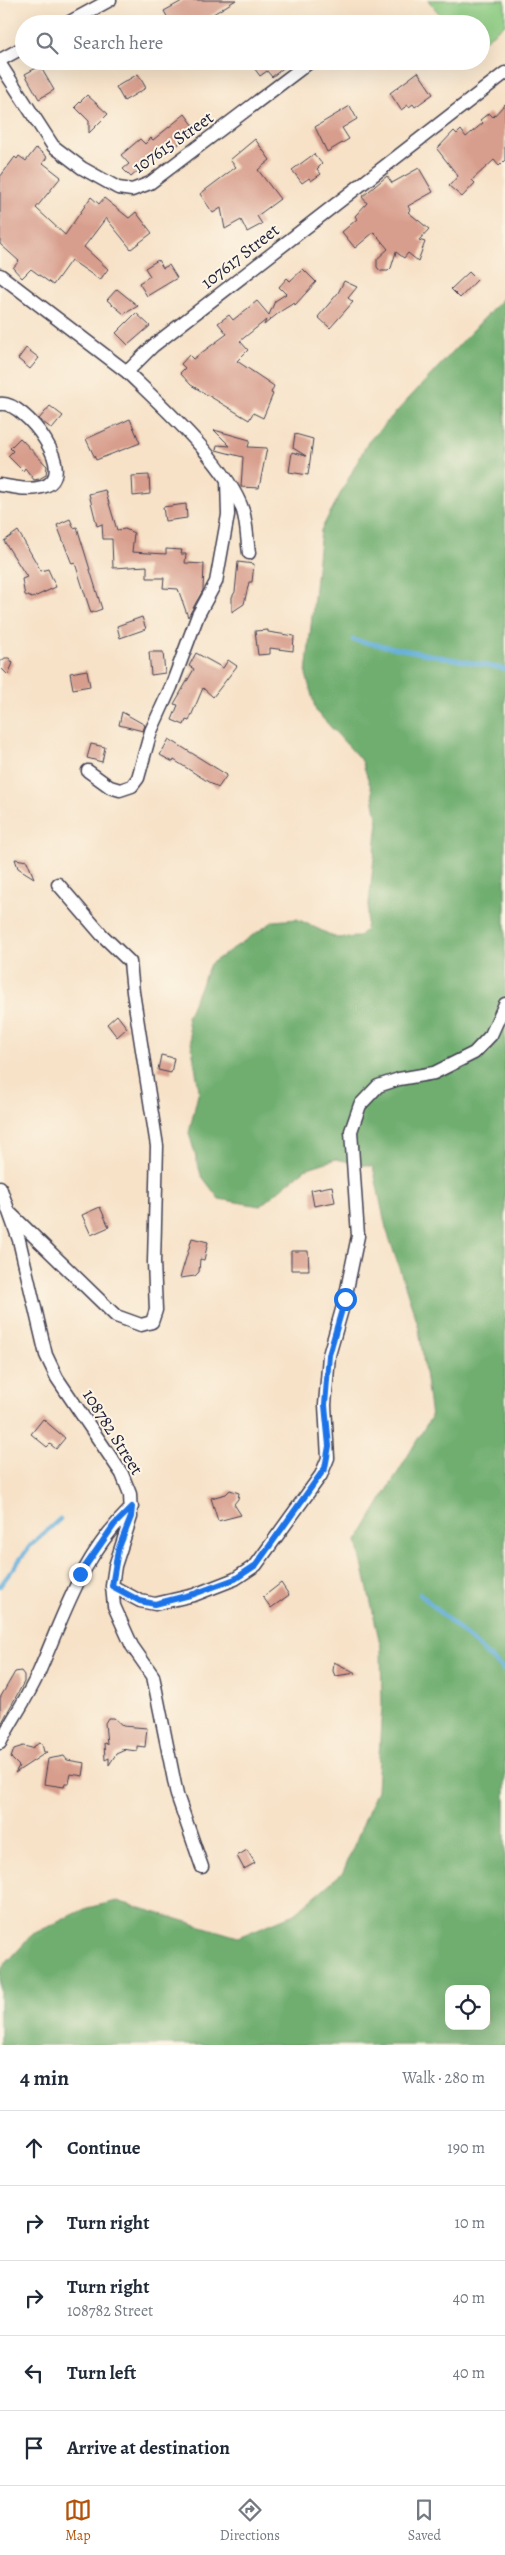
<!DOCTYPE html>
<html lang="en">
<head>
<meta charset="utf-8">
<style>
	body { margin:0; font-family:Alegreya,serif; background:#f2f2f3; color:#1f2937 }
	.controls { position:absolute; right:15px; bottom:15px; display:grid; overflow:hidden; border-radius:10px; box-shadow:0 5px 20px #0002 }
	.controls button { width:45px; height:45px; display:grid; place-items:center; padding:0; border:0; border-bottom:1px solid #e0e1e3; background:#fff; color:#1f2937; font:25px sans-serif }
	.stop { position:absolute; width:15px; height:15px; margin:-11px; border:4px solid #1a73e8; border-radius:50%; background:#fff }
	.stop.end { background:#1a73e8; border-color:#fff; box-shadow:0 1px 5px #0008 }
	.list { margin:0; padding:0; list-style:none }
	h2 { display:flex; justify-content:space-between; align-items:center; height:65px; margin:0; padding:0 20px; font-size:21px }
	h2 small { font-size:16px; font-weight:400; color:#747a83 }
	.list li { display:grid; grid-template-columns:32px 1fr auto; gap:15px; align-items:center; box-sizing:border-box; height:75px; padding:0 20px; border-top:1px solid #e0e1e3 }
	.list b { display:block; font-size:19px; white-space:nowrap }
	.list p { margin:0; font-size:16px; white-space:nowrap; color:#747a83 }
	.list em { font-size:16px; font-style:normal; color:#747a83 }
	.icon { flex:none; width:28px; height:28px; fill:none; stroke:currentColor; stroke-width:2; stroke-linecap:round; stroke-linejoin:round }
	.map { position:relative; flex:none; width:505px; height:2045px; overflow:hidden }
	.search { position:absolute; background:#fff; box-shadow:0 5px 20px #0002; left:15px; right:15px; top:15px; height:55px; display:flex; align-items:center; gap:12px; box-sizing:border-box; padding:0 18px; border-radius:28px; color:#747a83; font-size:19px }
	.sheet { height:440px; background:#fff }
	nav { display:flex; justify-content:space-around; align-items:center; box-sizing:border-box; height:70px; border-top:1px solid #e0e1e3; background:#fff; font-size:14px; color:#747a83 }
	nav a { display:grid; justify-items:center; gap:2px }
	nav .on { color:#b45309 }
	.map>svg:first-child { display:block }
</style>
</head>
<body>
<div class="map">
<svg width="505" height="2045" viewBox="0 0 505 2045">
	<rect width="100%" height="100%" fill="#fcf5e5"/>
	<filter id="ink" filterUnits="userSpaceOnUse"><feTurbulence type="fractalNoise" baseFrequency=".02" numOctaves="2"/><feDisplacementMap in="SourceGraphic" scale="10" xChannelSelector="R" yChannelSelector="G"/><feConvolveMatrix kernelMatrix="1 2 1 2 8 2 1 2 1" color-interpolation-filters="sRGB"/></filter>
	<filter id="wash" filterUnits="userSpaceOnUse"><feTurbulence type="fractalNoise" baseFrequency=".0096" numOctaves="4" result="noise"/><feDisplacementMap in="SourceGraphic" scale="20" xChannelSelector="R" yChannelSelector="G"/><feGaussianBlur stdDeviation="1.12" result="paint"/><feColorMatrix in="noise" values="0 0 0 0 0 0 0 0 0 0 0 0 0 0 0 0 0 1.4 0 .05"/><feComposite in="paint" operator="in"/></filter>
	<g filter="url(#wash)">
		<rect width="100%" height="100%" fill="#f7e2c8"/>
		<path fill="#8aca81" stroke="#56765e" d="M428 0H505V24L481 43V24H448Z"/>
		<path fill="#6fae6f" stroke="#486855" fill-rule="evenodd" d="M505 296V2045H0V1970L33 1934 87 1908 117 1901 238 1937 294 1914 343 1872 377 1790 382 1705 381 1648 357 1541 431 1417 419 1328 386 1228 373 1167 336 1159 305 1169 260 1206 219 1199 201 1175 189 1133 199 1090 187 1017 210 964 274 921 297 919 337 938 358 937 366 929 378 823 372 791 362 761 316 711 306 674 321 530 368 442ZM449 1989H486V2026H449Z"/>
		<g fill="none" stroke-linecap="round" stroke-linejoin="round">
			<path stroke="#62aedb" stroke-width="4.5" d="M353 640 505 669
				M0 1586 30 1546 60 1519
				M420 1594 505 1671"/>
		</g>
		<g id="blocks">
			<path fill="#d89e8d" d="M184 0H236L197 24H171L164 11Z
				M249 61H292L272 77 267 71 260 76Z
				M40 66 54 90 39 99 25 74Z
				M418 72 433 94 415 107 413 104 409 107 408 105 401 110 390 93Z
				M138 74 146 88 124 101 116 87Z
				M87 95 108 114 89 133V121L75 107Z
				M505 104V160L499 166 494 160 472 180 475 183 462 197 449 186 458 176 437 149 454 131 457 134 461 130 466 137 483 123 480 120 489 113 493 117Z
				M350 106 357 119 342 128 349 139 327 152 315 127Z
				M185 114 197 130 176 146 173 142 159 157 157 154 131 177 123 169 129 164 121 155 140 139 145 144 151 138 153 140Z
				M255 139 270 160 258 170 280 199 257 216 262 224 247 232 241 220 225 229 221 208 213 213 200 194 236 167 230 160Z
				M36 148 47 157 43 163 61 177 36 208 65 235 91 197 99 204 104 198 129 218 136 212 152 233 131 249 106 218 84 247 108 269 100 280 71 260 53 285 31 269 22 278 13 268 19 261 0 244V177L15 157 17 159 19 156 26 161Z
				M314 154 322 164 317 169 321 174 311 181 309 178 302 183 292 170Z
				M419 168 433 192 408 206 410 210 408 212 429 229 419 240 425 242 418 261 408 253 404 258 396 252 391 268 388 271H380L377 267V259L388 249 374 232 355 248 342 232 357 219 355 216 367 203 362 197 387 176 392 183Z
				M158 260 163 268 169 265 177 278 147 296 139 283 150 276 145 268Z
				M303 269 316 282 295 305 294 303 281 311 264 325 266 320 240 341 248 350 237 361 274 386 271 393 273 394 263 418 253 413 249 420 191 385 180 373 185 368 181 364 189 355 193 359 227 334 218 323 229 315 233 320 257 301 269 315 275 301 286 294 279 287 287 278 290 281Z
				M469 272 477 280 460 298 451 289Z
				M344 281 357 287 348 298 353 302 330 328 318 317 338 293Z
				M117 289 138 306 124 314 107 300Z
				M136 313 150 326 128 345 116 333Z
				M26 348 39 358 30 369 18 359Z
				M50 406 63 416 52 429 39 419Z
				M130 419 140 443 96 460 86 439Z
				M214 430 250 440 248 447 267 448 259 488 241 487 243 457 216 450 217 445 230 446Z
				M295 434 313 439 308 475 289 472 292 452 306 456 293 448Z
				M20 438 47 466 46 475 39 479 34 480 25 468 23 471 8 456 13 451 10 448Z
				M149 475 150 494 133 496 132 476Z
				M105 490 117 530 125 529 134 533 132 552 166 554V549L182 550 181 554H186L185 563 204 564 203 590 188 617 178 589 163 588 164 578H147V566L113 568 112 539H103L102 524 97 526 89 494Z
				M186 504 187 518 165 521 163 507Z
				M70 519 74 528 77 527 102 609 91 613 75 563 72 564 57 525Z
				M18 531 41 571 48 569 56 587 32 598 25 595 24 591 22 579 27 577 4 541Z
				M238 562 254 564 252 582H249L244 604 232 612V597L235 592Z
				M142 617 146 629 120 638 117 626Z
				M268 630V632L294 636 293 651 270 648V654L258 655 255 631Z
				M149 652H163L165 673 151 675Z
				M196 653 223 668 228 660 237 666 213 697 203 688 189 721 186 720 184 725 172 720 178 705 174 704 194 669 189 666Z
				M5 658H9L13 663 8 675 0 667V662Z
				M87 670 90 686 73 689 70 673Z
				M122 712 145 725 143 731 119 725Z
				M169 739 227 775 218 788 174 760 173 762 160 755Z
				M91 744 105 747 102 762 87 758Z
				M15 859 27 861 34 878 18 868Z
				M117 1015 127 1028 117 1037 107 1024Z
				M161 1055 174 1058 171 1073 158 1070Z
				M332 1186 335 1202 314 1206 311 1190Z
				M100 1207 109 1227 91 1235 82 1215Z
				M192 1238 208 1242 204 1260 200 1259 199 1272 195 1276 180 1278Z
				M291 1251H308L309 1270H291Z
				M43 1419 65 1438 56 1449 50 1444 47 1447 31 1434Z
				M230 1490 239 1493 238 1499 234 1504 241 1515 218 1521 211 1498 226 1494Z
				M281 1583 289 1595 271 1608 263 1597Z
				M334 1662 356 1673 335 1676 333 1671Z
				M21 1671 24 1675V1682L0 1726V1698L15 1672Z
				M108 1718H114L123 1726 147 1728 145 1747 137 1746V1751L121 1749 125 1750 116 1754 109 1765V1758L105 1760 104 1743 107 1744 105 1723Z
				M39 1743 42 1744 44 1752H47L15 1773 19 1766 11 1758 14 1749 23 1746 32 1748Z
				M64 1756 67 1760 85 1763 83 1776 71 1774 69 1783H65L64 1787 44 1784 48 1759Z
				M247 1850 255 1863 244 1869 237 1856Z"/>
		</g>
	</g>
	<g filter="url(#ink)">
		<use href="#blocks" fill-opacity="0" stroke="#423f50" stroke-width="1"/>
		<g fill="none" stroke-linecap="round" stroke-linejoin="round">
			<g stroke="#423f50" stroke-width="15">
				<path id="minor" d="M66 24 110 0
					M0 60 24 47
					M0 64 53 146 82 168 118 188 132 190 150 183 311 61
					M0 275 127 372 153 346 505 73
					M127 372C162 406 228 465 243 511 247 524 247 540 249 553
					M0 404C25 400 82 477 42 487 27 491 15 487 0 485
					M88 771 110 787 120 790 132 786 138 778 151 731 171 687 198 615 216 582 228 515 227 480
					M0 1187 19 1240 46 1355 57 1378 122 1474 130 1494 131 1517 115 1566 112 1586 114 1606 132 1646 153 1676 177 1795 202 1867
					M11 1214 116 1316 141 1325 152 1322 156 1310 154 1262 157 1146 133 992 130 962 102 935 58 884
					M112 1586 140 1601 155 1604 194 1595 235 1579 256 1565 321 1475 328 1458 325 1405 329 1355 345 1299 358 1236 351 1131 360 1105 378 1086 399 1079 434 1073 474 1053 491 1035 505 1004
					M0 1743C12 1719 28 1697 39 1672 66 1610 81 1557 132 1507"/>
			</g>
			<use href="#minor" stroke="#fff" stroke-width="12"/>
		</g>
	</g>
	<g fill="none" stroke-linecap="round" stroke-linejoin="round" filter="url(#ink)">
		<path stroke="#1a73e8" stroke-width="6" d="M80 1574 114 1525 132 1507 131 1517 118 1550 112 1586 140 1601 155 1604 194 1594 235 1579 256 1565 325 1468 329 1446 325 1405 329 1355 345 1299"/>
	</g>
	<g text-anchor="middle" stroke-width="4" stroke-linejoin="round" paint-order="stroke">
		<g font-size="18" fill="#22223b" stroke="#fcf5e5">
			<text transform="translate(173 142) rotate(-35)" y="6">107615 Street</text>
			<text transform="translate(240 256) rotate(-38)" y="6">107617 Street</text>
			<text transform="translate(113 1432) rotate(58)" y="6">108782 Street</text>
		</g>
	</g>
</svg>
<div class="controls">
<button><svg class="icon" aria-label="locate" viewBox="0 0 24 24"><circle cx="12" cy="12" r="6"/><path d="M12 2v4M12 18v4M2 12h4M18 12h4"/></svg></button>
</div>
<div class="stop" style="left:345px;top:1299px"></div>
<div class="stop end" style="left:80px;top:1574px"></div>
<div class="search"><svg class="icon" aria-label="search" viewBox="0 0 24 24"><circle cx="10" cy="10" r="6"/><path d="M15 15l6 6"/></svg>Search here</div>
</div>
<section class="sheet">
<h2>4 min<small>Walk · 280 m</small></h2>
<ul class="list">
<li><svg class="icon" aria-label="ahead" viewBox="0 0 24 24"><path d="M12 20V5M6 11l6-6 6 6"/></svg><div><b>Continue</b></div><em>190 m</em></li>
<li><svg class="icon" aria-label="right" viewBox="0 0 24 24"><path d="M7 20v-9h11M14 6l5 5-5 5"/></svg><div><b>Turn right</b></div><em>10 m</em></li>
<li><svg class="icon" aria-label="right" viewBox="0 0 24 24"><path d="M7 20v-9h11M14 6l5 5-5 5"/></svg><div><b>Turn right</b><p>108782 Street</p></div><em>40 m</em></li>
<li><svg class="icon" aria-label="left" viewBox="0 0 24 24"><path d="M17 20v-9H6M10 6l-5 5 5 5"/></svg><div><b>Turn left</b></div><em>40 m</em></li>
<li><svg class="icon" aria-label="arrive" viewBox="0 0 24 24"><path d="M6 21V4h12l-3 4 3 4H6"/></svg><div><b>Arrive at destination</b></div></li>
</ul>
</section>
<nav>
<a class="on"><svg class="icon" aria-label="map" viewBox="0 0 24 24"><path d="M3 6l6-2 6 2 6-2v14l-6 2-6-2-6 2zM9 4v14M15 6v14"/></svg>Map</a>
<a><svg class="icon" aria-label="directions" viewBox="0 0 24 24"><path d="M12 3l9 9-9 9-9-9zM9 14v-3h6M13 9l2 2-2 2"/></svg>Directions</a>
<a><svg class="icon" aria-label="saved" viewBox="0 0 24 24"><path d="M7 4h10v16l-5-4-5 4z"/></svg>Saved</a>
</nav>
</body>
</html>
